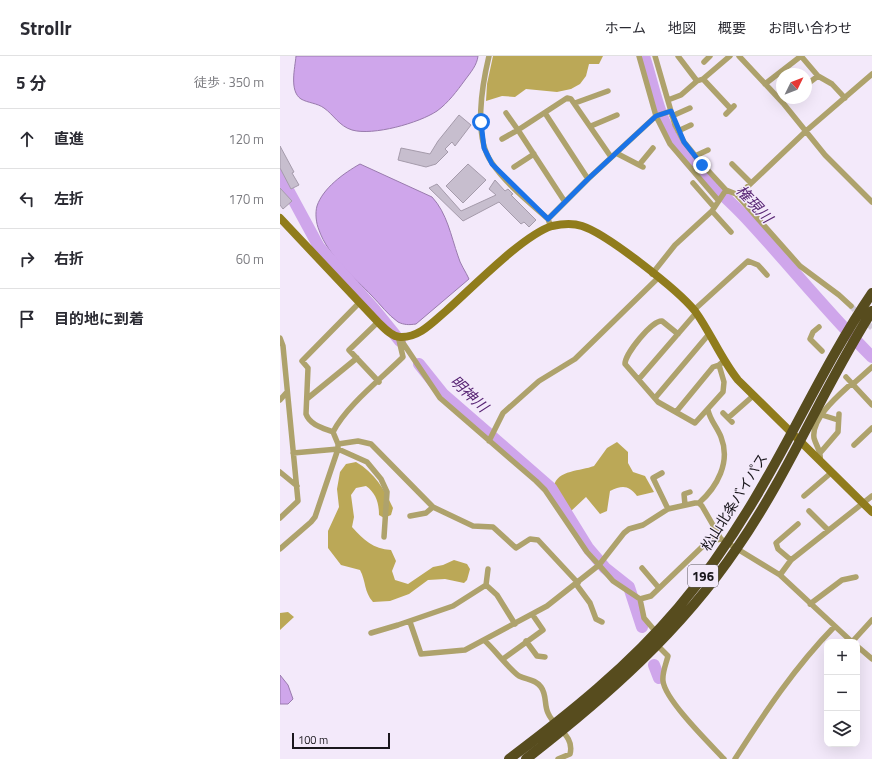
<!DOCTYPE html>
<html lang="ja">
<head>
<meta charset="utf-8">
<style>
	body { margin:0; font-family:"Titillium Web","Noto Sans JP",sans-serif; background:#f2f2f3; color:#2b2b33 }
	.controls { position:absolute; right:12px; bottom:12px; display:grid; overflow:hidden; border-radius:8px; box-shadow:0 4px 16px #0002 }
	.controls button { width:36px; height:36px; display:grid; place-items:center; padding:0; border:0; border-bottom:1px solid #e1e1e2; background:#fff; color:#2b2b33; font:20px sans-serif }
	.compass { position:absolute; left:496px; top:12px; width:36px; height:36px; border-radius:50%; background:#fff; box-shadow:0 4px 16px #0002; rotate:47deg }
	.scale { position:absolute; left:12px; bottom:10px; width:98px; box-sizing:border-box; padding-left:4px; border:2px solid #1a171d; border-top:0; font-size:11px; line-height:14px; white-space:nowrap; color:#1a171d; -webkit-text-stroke:3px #f3e9fa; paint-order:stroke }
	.stop { position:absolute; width:12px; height:12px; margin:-9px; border:3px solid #1a73e8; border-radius:50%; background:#fff }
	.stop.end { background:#1a73e8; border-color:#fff; box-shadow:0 1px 4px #0008 }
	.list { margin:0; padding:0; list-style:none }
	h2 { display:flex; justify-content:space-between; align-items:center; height:52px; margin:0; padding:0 16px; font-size:17px }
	h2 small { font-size:13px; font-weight:400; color:#7c7c81 }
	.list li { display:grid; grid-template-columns:26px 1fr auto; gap:12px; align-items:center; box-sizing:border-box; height:60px; padding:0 16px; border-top:1px solid #e1e1e2 }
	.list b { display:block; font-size:15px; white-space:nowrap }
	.list em { font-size:13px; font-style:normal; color:#7c7c81 }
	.icon { flex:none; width:22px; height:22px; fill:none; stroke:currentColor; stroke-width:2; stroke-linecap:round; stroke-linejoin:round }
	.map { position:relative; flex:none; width:592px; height:703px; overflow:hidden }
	header { display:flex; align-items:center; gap:24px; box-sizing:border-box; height:56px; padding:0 20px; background:#fff; border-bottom:1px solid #e1e1e2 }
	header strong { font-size:19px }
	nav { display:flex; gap:22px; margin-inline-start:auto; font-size:14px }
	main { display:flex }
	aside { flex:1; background:#fff }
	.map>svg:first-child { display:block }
</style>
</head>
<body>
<header>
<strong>Strollr</strong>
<nav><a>ホーム</a><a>地図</a><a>概要</a><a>お問い合わせ</a></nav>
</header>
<main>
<aside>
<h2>5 分<small>徒歩 · 350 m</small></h2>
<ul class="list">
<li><svg class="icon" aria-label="ahead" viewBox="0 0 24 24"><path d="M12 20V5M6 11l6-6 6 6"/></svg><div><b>直進</b></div><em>120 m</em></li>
<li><svg class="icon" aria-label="left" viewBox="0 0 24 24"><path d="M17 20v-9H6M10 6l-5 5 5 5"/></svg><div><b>左折</b></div><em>170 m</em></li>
<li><svg class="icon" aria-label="right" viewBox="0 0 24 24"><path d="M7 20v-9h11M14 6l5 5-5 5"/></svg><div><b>右折</b></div><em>60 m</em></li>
<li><svg class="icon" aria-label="arrive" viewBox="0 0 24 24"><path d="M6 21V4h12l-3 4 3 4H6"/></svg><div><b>目的地に到着</b></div></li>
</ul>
</aside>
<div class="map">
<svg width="592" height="703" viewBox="0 0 592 703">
	<rect width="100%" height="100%" fill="#f3e9fa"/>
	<path fill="#bba857" d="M213 0H323L319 8H309L306 20 300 28 291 33 277 36 246 33 235 41 222 40 206 45 207 28Z
		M337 386 348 396V407L353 416 365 420 374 436 357 440C349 429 342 429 330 435L327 455 320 458 306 441 290 456 274 430C277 414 301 415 314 410L327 392Z
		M76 406C95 417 104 433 113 452L111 459 104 462 99 459C99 447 96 437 86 430L76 432 71 439 74 461 72 471C84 484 93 493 111 494L116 505 112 515 115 524 128 528 153 511 163 509 174 504 187 508 190 513 187 524 184 527 165 523 148 524 129 538 110 545 93 546C84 536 86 525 80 514L61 509 48 492V475L59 451 57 433 60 416 66 408Z
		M8 556 14 561 0 574V557Z"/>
	<path fill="#cfa6eb" stroke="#997bad" d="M16 0H198C197 9 191 16 185 24 177 35 168 47 157 55 139 67 93 80 72 74 59 70 54 59 44 52 37 47 28 47 21 43 9 35 15 12 16 0Z
		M80 108 152 141C167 157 171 180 178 200 180 208 186 216 189 223L136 268C129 269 124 269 118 266 108 259 100 248 92 240 74 221 48 200 39 174 36 167 35 157 37 150 43 132 64 117 80 108Z
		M0 619 8 629 13 643 8 648H0Z"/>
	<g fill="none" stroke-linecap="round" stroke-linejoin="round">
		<path stroke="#cfa6eb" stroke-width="12" d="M364 0C373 27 378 58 393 83 411 114 441 135 465 161 508 207 547 256 592 301
			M0 119 39 191 95 254 120 285
			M139 308 163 338 271 432 308 492 325 512 349 531 362 571
			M374 609 379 622"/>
	</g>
	<path fill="#c7bece" stroke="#a59bab" d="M179 59 191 69 175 90 172 86 165 93 168 96 156 108 146 111 118 104 121 92 150 98 158 85Z
		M0 90 14 116 12 117 19 129 11 133 0 112Z
		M188 108 206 124 183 147 166 130Z
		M215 124 225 135 228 133 233 138 231 139 256 164 249 171 244 166 241 168 219 146 183 165 149 132 157 128 181 155 216 139 209 133Z
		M0 132 12 145 3 153 0 149Z"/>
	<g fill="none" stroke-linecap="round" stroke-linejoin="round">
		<path stroke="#d2cad9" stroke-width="5.5" stroke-dasharray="5.5 3" stroke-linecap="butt" d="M571 250 592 272"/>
		<path stroke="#aea26c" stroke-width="5.5" d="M209 0C202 29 193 81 212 107 226 128 249 146 268 163L271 171
			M359 0 376 60 390 88 438 144
			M375 0 395 69 404 86 423 109 446 134 456 138 465 133 526 75 592 18
			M398 0 417 25 423 23 451 53
			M459 0 503 47 545 99 592 146
			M424 6 430 0
			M423 23 450 0
			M485 28 521 0 538 20 552 28 565 42
			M526 29 538 20
			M388 44 401 39 417 25
			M295 47 328 35
			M265 57 308 123
			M446 58 454 50
			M392 60 410 52
			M311 70 337 59
			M398 75 411 69
			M222 83 238 74 226 57
			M336 97 363 111
			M415 100 428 94
			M452 108 471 127
			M359 109 373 92
			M234 111 254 98
			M413 127 434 151
			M456 138 520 210 559 239 571 250
			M285 146 238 74 287 42 291 43 331 101
			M432 155 451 176
			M268 163 308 123 376 60 391 55
			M372 218 395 189 432 155 446 134
			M414 254 468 205 478 209 487 219
			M98 266 69 294 99 326
			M539 271 533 276 530 283 542 295
			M398 278 382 265C372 264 345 298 345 308L378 346 415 367 443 336 444 326 439 309 444 305
			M119 281 160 342 256 425 265 434 307 496 319 509 333 525 360 543 371 540 423 490 431 485 441 483
			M0 282 3 290 18 445 0 462
			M566 321 592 349
			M359 323 416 257
			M573 328 592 311
			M28 342 77 302
			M375 342 429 278
			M0 344 7 336
			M396 356 433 311 439 309
			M443 357 452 366
			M542 359 558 364
			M448 362 473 340
			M53 376C43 372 30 369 26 358L28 312 22 305 80 246
			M209 385 223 357 259 325 295 303 378 222
			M58 388 78 385 91 388 153 451 193 470 213 471 236 492 250 483 258 484 298 527
			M574 389 592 372
			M13 397 58 393 87 406 101 423 107 436 104 481
			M540 397 558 376 559 358
			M540 405C542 396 536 390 534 382 531 362 559 339 572 327
			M0 416 17 430
			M382 417 373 422 388 453
			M524 440 552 416
			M419 447C437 431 451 406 441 381 437 371 430 364 428 354
			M405 449 404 438 410 436
			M529 455 548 474
			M130 460 146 457 153 451
			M0 493 31 466 35 461 58 393V388L53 376C66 350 102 322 123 301L119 284
			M511 504 498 493 496 487 518 468
			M362 512 379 532
			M208 513 206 529 217 539 235 568
			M500 519 511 504 592 440
			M296 528 310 547 316 563 322 566
			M360 543 364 562 376 576
			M530 548 562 524 576 521
			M130 566 141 598 185 594 267 550 319 509 344 477 349 473 363 469 388 453 415 447H419L422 450 441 483 500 519 572 586
			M91 577 118 569 173 550 206 529
			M205 585C214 593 230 614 239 620 247 624 255 623 261 631 267 639 264 649 268 657 274 672 295 679 290 698L278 703
			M246 585 257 600 265 601
			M572 586 592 564
			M377 589 388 600C386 608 382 617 383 625 385 644 430 688 444 703
			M577 590 592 603
			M223 603 263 574 252 558
			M455 703C485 656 515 611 554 571"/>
		<path stroke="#907c1c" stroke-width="8" d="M0 162 98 266C104 272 112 281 120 281 139 282 153 266 166 255 191 233 243 179 272 170 281 168 293 167 302 170 327 178 398 234 415 255 431 277 441 303 458 324L592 456"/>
		<path stroke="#574c1e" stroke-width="10" d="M229 703C289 658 349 610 398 552 426 519 452 481 474 444 515 376 547 303 592 237
			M246 703C325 642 401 575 457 492 509 417 543 332 592 255"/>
	</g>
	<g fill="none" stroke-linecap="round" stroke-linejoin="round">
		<path stroke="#1a73e8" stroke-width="5" d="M201 66 204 92 212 108 268 163 308 123 376 60 391 55 404 86 422 109"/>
	</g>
	<g text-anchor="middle" stroke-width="3" stroke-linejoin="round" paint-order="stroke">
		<rect fill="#f3e9fa" stroke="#5b565f" stroke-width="1" x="408" y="509" width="30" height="22" rx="3"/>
		<g font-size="13" font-weight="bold" fill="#1a171d">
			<text x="423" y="525">196</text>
		</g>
		<g font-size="14" fill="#1a171d" stroke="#f3e9fa">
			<text transform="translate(454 446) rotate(-58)" y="5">松山北条バイパス</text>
		</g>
		<g font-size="15" font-style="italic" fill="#582574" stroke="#f3e9fa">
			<text transform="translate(474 148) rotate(47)" y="5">権現川</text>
			<text transform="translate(189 338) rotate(43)" y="5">明神川</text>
		</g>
	</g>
</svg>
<div class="controls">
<button>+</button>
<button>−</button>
<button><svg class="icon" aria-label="layers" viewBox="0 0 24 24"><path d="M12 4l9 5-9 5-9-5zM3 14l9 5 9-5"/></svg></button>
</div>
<svg class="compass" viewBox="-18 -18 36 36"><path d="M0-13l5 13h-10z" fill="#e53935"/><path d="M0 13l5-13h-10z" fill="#7c7c81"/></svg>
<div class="scale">100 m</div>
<div class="stop" style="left:201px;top:66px"></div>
<div class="stop end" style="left:422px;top:109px"></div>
</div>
</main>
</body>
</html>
